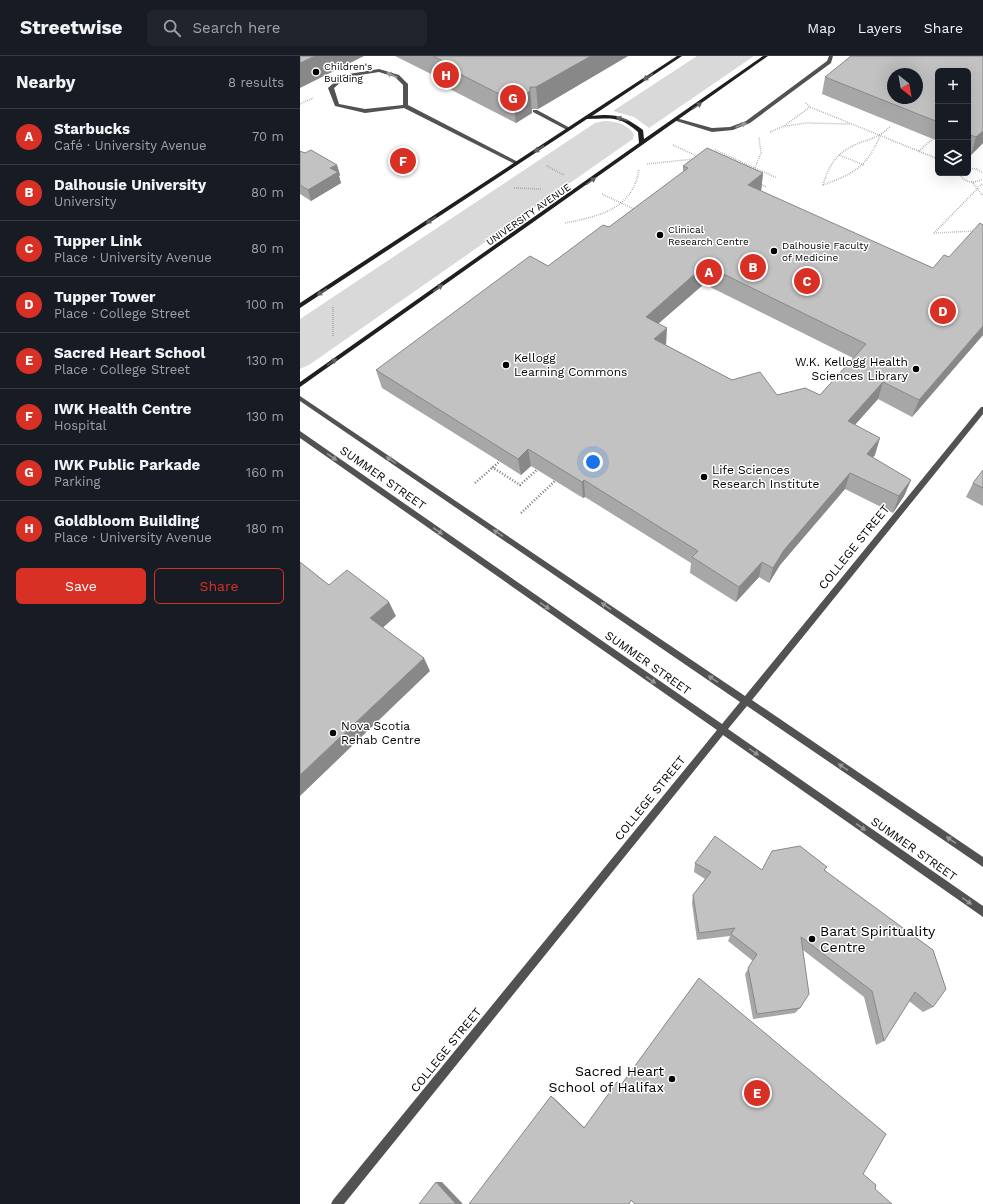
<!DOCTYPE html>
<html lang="en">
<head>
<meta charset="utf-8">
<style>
	body { margin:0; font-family:"Work Sans",sans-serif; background:#20242c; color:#f1f3f6 }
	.controls { position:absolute; right:12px; top:12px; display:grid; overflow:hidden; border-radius:6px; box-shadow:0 4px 16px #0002 }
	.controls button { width:36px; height:36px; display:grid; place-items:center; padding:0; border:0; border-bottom:1px solid #363941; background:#171b24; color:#f1f3f6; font:20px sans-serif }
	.compass { position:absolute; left:587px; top:12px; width:36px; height:36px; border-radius:50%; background:#171b24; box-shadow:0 4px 16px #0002; rotate:149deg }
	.you { position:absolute; left:293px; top:406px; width:14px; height:14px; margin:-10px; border:3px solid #fff; border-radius:50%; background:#1a73e8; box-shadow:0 0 0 6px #1a73e833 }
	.badge { display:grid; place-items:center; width:26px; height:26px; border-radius:50%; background:#d93025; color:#fff; font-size:13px; font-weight:700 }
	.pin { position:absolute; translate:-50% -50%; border:2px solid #fff; box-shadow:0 1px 4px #0006 }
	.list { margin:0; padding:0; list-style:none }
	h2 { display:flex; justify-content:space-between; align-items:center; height:52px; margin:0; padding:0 16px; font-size:17px }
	h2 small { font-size:13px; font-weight:400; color:#9ea1a6 }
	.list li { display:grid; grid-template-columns:26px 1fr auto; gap:12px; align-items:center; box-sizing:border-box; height:56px; padding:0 16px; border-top:1px solid #363941 }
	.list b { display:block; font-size:15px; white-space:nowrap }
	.list p { margin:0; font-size:13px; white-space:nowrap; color:#9ea1a6 }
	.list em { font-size:13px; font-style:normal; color:#9ea1a6 }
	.actions { display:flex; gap:8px; padding:12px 16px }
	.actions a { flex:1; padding:9px 0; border:1px solid #d93025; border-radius:6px; text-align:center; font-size:14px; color:#d93025 }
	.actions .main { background:#d93025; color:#fff }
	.icon { flex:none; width:22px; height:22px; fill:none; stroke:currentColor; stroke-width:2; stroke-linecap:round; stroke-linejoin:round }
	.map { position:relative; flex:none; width:683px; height:1148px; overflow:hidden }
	header { display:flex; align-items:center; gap:24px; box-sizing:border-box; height:56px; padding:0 20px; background:#171b24; border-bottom:1px solid #363941 }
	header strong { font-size:19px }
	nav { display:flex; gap:22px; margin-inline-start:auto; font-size:14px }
	.search { width:280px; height:36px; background:#20242c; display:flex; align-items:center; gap:10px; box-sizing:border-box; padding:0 14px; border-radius:6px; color:#9ea1a6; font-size:15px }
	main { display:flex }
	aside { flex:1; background:#171b24 }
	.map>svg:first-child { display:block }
</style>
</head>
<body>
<header>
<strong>Streetwise</strong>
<div class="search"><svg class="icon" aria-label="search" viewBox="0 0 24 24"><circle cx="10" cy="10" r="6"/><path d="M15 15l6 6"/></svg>Search here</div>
<nav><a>Map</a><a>Layers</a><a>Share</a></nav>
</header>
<main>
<aside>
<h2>Nearby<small>8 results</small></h2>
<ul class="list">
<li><span class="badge">A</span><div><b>Starbucks</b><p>Café · University Avenue</p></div><em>70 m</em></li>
<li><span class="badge">B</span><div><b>Dalhousie University</b><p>University</p></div><em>80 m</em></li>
<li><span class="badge">C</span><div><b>Tupper Link</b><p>Place · University Avenue</p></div><em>80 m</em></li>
<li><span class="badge">D</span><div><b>Tupper Tower</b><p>Place · College Street</p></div><em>100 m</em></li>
<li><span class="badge">E</span><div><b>Sacred Heart School</b><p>Place · College Street</p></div><em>130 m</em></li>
<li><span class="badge">F</span><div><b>IWK Health Centre</b><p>Hospital</p></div><em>130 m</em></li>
<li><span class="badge">G</span><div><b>IWK Public Parkade</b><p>Parking</p></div><em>160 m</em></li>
<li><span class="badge">H</span><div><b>Goldbloom Building</b><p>Place · University Avenue</p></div><em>180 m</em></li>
</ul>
<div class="actions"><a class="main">Save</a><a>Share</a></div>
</aside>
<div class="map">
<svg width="683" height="1148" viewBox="0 0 683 1148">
	<rect width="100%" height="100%" fill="#fff"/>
	<path fill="#d9d9d9" d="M397 0H454L349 72 334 61 313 55Z
		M304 65C316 65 327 68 334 78L333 83 9 309 0 313V263L295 67Z"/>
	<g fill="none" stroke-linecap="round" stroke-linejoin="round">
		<path stroke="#747474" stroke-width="1.5" stroke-dasharray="0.5 1.5" stroke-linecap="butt" d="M506 47 510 51 638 103
			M0 48 13 42
			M485 70 507 67 550 68
			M470 76 484 70 510 51
			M373 89 399 101
			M415 94 477 122
			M619 95 638 78
			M539 99 564 109
			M347 108 394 103
			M247 110 264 119
			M455 112 461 97 459 81
			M668 112 676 113 683 117
			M659 117C664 127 674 128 683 123
			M672 126 683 140
			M460 128 466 131
			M523 129C529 109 537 96 557 88 572 82 578 82 590 71
			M523 129C553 118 567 111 580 80
			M214 132 241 133
			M302 138 336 154
			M265 167C300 160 333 153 339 113
			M634 177 683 127
			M634 177 675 175
			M33 251V280"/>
		<path stroke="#747474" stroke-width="2.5" stroke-dasharray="1 2" stroke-linecap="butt" d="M192 411 220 429 239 412
			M175 427 199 406
			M221 457 257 423"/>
		<path fill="#525252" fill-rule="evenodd" d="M529 0H533L531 7 450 67 433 74 412 76 373 64 376 62 412 72 430 71 446 65 527 5Z
			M79 13 99 19 108 28V49L220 107 215 108 104 52 65 57 35 50 28 32 29 31 43 19ZM79 16 95 21 103 29V49L65 53 39 48 34 32 47 21Z
			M233 54H237L272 73 267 74 233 56Z"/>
		<path fill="#525252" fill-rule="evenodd" d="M0 340 445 640 681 351H683V358L452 644 683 801V811L447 650 428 673 683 850V861L423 679 44 1148H31L33 1144 417 674 0 382V375L422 668 440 646 0 345Z"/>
		<path fill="#1f1f1f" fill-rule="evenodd" d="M377 0H382L292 60C314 57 325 60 343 74L344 83 463 0H468L0 331V326L339 87 338 76C318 59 312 63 287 63L0 252V247Z"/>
	</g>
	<path fill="#a7a7a7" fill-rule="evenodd" d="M95 0H328L238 53H232V57L216 67 142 29 141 23Z
		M683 0V87L671 99 668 98V15H638V85L522 38 525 21Z
		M0 95 5 97 37 109 40 119 39 120 41 127 11 145 0 138Z
		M383 110 463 117 461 135 683 279 612 361 578 343 555 369 575 399 572 401 611 424 604 440 593 457 545 433 480 509 469 527 459 521 436 546 390 517 391 507 285 441 283 442 231 410 221 419 82 332 76 314 248 210 309 171 383 116ZM404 228 553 302 520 339H477L432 324 366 289 358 268Z
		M683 414V450L666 441 673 427Z
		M395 807 462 814H525L633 951 623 956 609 945 584 985 576 989 564 941 503 894 500 952 495 957 453 963 445 918 453 905 428 885 430 880 397 884 392 847 393 839 405 823 394 816Z"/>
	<path fill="#888" d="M15 0H64L0 32V7Z
		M291 0H328L238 53 236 31Z
		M230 31 232 57 216 67 213 45Z
		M683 75V87L671 99 676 81Z
		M37 109 40 119 39 120 41 127 11 145 8 134 30 112Z
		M463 117 461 136 448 129Z
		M405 209 404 228 345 279 346 261Z
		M683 270V279L612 361 619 344Z
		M367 272 366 290 354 283Z
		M583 326 578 343 543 382 548 365Z
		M580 382 575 399 561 415 567 398Z
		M228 393 231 410 221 419 218 403Z
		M550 417 545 433 480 509 469 527 473 512 484 494Z
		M284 424 285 441 283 442 282 426Z
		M611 424 604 440 593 457 599 440Z
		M462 506 459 521 436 546 439 531Z
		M89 546 96 560 78 576 70 562Z
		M124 602 130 615 0 740V719Z
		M251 1040 254 1042 286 1073 284 1072Z
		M136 1126H142L163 1148H156Z"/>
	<path fill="#c2c2c2" stroke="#888" fill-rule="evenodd" d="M0 0H15L0 7Z
		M133 0H291L236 31H230V35L213 45 138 7 143 5Z
		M551 0H683V75L676 81 668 78V15H638V66L525 21ZM593 18H617V42H593Z
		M407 92 463 117 448 129 633 212 644 199 649 201 680 167 683 169V270L619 344 583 326 548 365 580 382 567 398 611 424 599 440 550 417 484 494 473 512 462 506 439 531 392 501 398 495 284 424 282 426 228 393 218 403 76 314 230 200 248 210 303 169 309 171 388 112 383 110ZM405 209 566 288 520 339 505 332 477 339 460 316 432 324 354 283 367 272 346 261Z
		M11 94 37 109 30 112 38 116 8 134 0 129V95L5 97Z
		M683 414V432L673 427Z
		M0 506 29 529 47 514 89 546 70 562 124 602 0 719Z
		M415 780 462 814 472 795 500 790 527 811 524 814 633 894 646 933 633 951 615 936 584 985 572 935 501 881 509 938 500 952 457 958 448 912 457 898 431 878 435 872 399 877 393 839 411 816 395 807Z
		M399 922 586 1078 563 1118 576 1129 575 1133 592 1148H335L331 1144 329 1148H169L251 1040 284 1072 317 1026 321 1029Z
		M136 1126 156 1148H119Z"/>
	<defs><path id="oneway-solid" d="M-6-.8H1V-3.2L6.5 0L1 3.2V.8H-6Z"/></defs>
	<g fill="#979797">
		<use href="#oneway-solid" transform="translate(92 19) rotate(-156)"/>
		<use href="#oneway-solid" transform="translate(441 69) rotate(-23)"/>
		<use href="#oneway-solid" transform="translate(32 401) rotate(35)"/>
		<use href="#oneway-solid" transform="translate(91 404) rotate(-146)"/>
		<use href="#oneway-solid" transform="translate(138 475) rotate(35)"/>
		<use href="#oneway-solid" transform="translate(198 477) rotate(-146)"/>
		<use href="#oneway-solid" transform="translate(245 550) rotate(35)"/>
		<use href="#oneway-solid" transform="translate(306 550) rotate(-146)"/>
		<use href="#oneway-solid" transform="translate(413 623) rotate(-146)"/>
		<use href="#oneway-solid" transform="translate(351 624) rotate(35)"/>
		<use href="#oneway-solid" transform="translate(454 696) rotate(35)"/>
		<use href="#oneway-solid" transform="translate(543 711) rotate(-146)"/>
		<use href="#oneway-solid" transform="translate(561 771) rotate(35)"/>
		<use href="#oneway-solid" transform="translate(651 784) rotate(-146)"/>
		<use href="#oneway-solid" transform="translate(667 845) rotate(35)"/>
	</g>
	<g fill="#626262">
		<use href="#oneway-solid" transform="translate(348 21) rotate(147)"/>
		<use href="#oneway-solid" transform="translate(397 50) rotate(-35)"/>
		<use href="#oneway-solid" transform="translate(322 63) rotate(-165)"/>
		<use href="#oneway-solid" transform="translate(239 93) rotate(147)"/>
		<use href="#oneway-solid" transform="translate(291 125) rotate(-36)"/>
		<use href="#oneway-solid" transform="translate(131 164) rotate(146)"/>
		<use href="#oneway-solid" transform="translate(138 232) rotate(-35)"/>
		<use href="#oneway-solid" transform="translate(22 236) rotate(147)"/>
		<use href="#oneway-solid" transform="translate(32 306) rotate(-35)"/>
	</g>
	<g fill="#000" stroke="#fff" stroke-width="1.5">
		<circle cx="16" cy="16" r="4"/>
		<circle cx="360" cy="179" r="4"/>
		<circle cx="474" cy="195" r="4"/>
		<circle cx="206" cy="309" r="4"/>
		<circle cx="616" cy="313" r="4"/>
		<circle cx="404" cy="421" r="4"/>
		<circle cx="33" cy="677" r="4"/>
		<circle cx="512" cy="883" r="4"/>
		<circle cx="372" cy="1023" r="4"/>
	</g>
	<g text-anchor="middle" stroke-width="3" stroke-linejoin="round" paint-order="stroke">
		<g font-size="10" fill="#000" stroke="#fff" text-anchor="start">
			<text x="24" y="14">Children's<tspan x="24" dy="12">Building</tspan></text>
			<text x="368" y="177">Clinical<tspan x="368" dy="12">Research Centre</tspan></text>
			<text x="482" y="193">Dalhousie Faculty<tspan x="482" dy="12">of Medicine</tspan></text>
		</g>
		<g font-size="10" fill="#000" stroke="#fff">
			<text transform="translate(228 158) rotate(-35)" y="4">UNIVERSITY AVENUE</text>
		</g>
		<g font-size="12" fill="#000" stroke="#fff" text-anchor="start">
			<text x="214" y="306">Kellogg<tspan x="214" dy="14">Learning Commons</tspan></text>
			<text x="608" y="310" text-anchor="end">W.K. Kellogg Health<tspan x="608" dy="14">Sciences Library</tspan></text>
			<text x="412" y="418">Life Sciences<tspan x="412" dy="14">Research Institute</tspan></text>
			<text x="41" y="674">Nova Scotia<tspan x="41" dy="14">Rehab Centre</tspan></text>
		</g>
		<g font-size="12" fill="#000" stroke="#fff">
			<text transform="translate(83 422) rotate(35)" y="4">SUMMER STREET</text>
			<text transform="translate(554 491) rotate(-51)" y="4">COLLEGE STREET</text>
			<text transform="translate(348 607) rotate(35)" y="4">SUMMER STREET</text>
			<text transform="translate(350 742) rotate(-51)" y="4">COLLEGE STREET</text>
			<text transform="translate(614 793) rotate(35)" y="4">SUMMER STREET</text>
			<text transform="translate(146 994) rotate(-51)" y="4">COLLEGE STREET</text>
		</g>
		<g font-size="14" fill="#000" stroke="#fff" text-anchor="start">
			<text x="520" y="880">Barat Spirituality<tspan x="520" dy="16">Centre</tspan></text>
			<text x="364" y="1020" text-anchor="end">Sacred Heart<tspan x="364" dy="16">School of Halifax</tspan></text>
		</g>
	</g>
</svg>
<div class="controls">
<button>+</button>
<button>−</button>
<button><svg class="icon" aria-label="layers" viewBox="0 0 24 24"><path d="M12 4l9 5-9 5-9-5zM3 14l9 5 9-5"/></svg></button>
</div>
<svg class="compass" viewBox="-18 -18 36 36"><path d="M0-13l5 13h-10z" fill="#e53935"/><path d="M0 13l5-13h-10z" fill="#9ea1a6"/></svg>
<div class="you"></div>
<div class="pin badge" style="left:409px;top:216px">A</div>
<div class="pin badge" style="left:453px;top:211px">B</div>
<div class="pin badge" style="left:507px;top:225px">C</div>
<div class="pin badge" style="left:643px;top:255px">D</div>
<div class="pin badge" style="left:457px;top:1037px">E</div>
<div class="pin badge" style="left:103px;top:105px">F</div>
<div class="pin badge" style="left:213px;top:42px">G</div>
<div class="pin badge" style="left:146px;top:19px">H</div>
</div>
</main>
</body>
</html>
